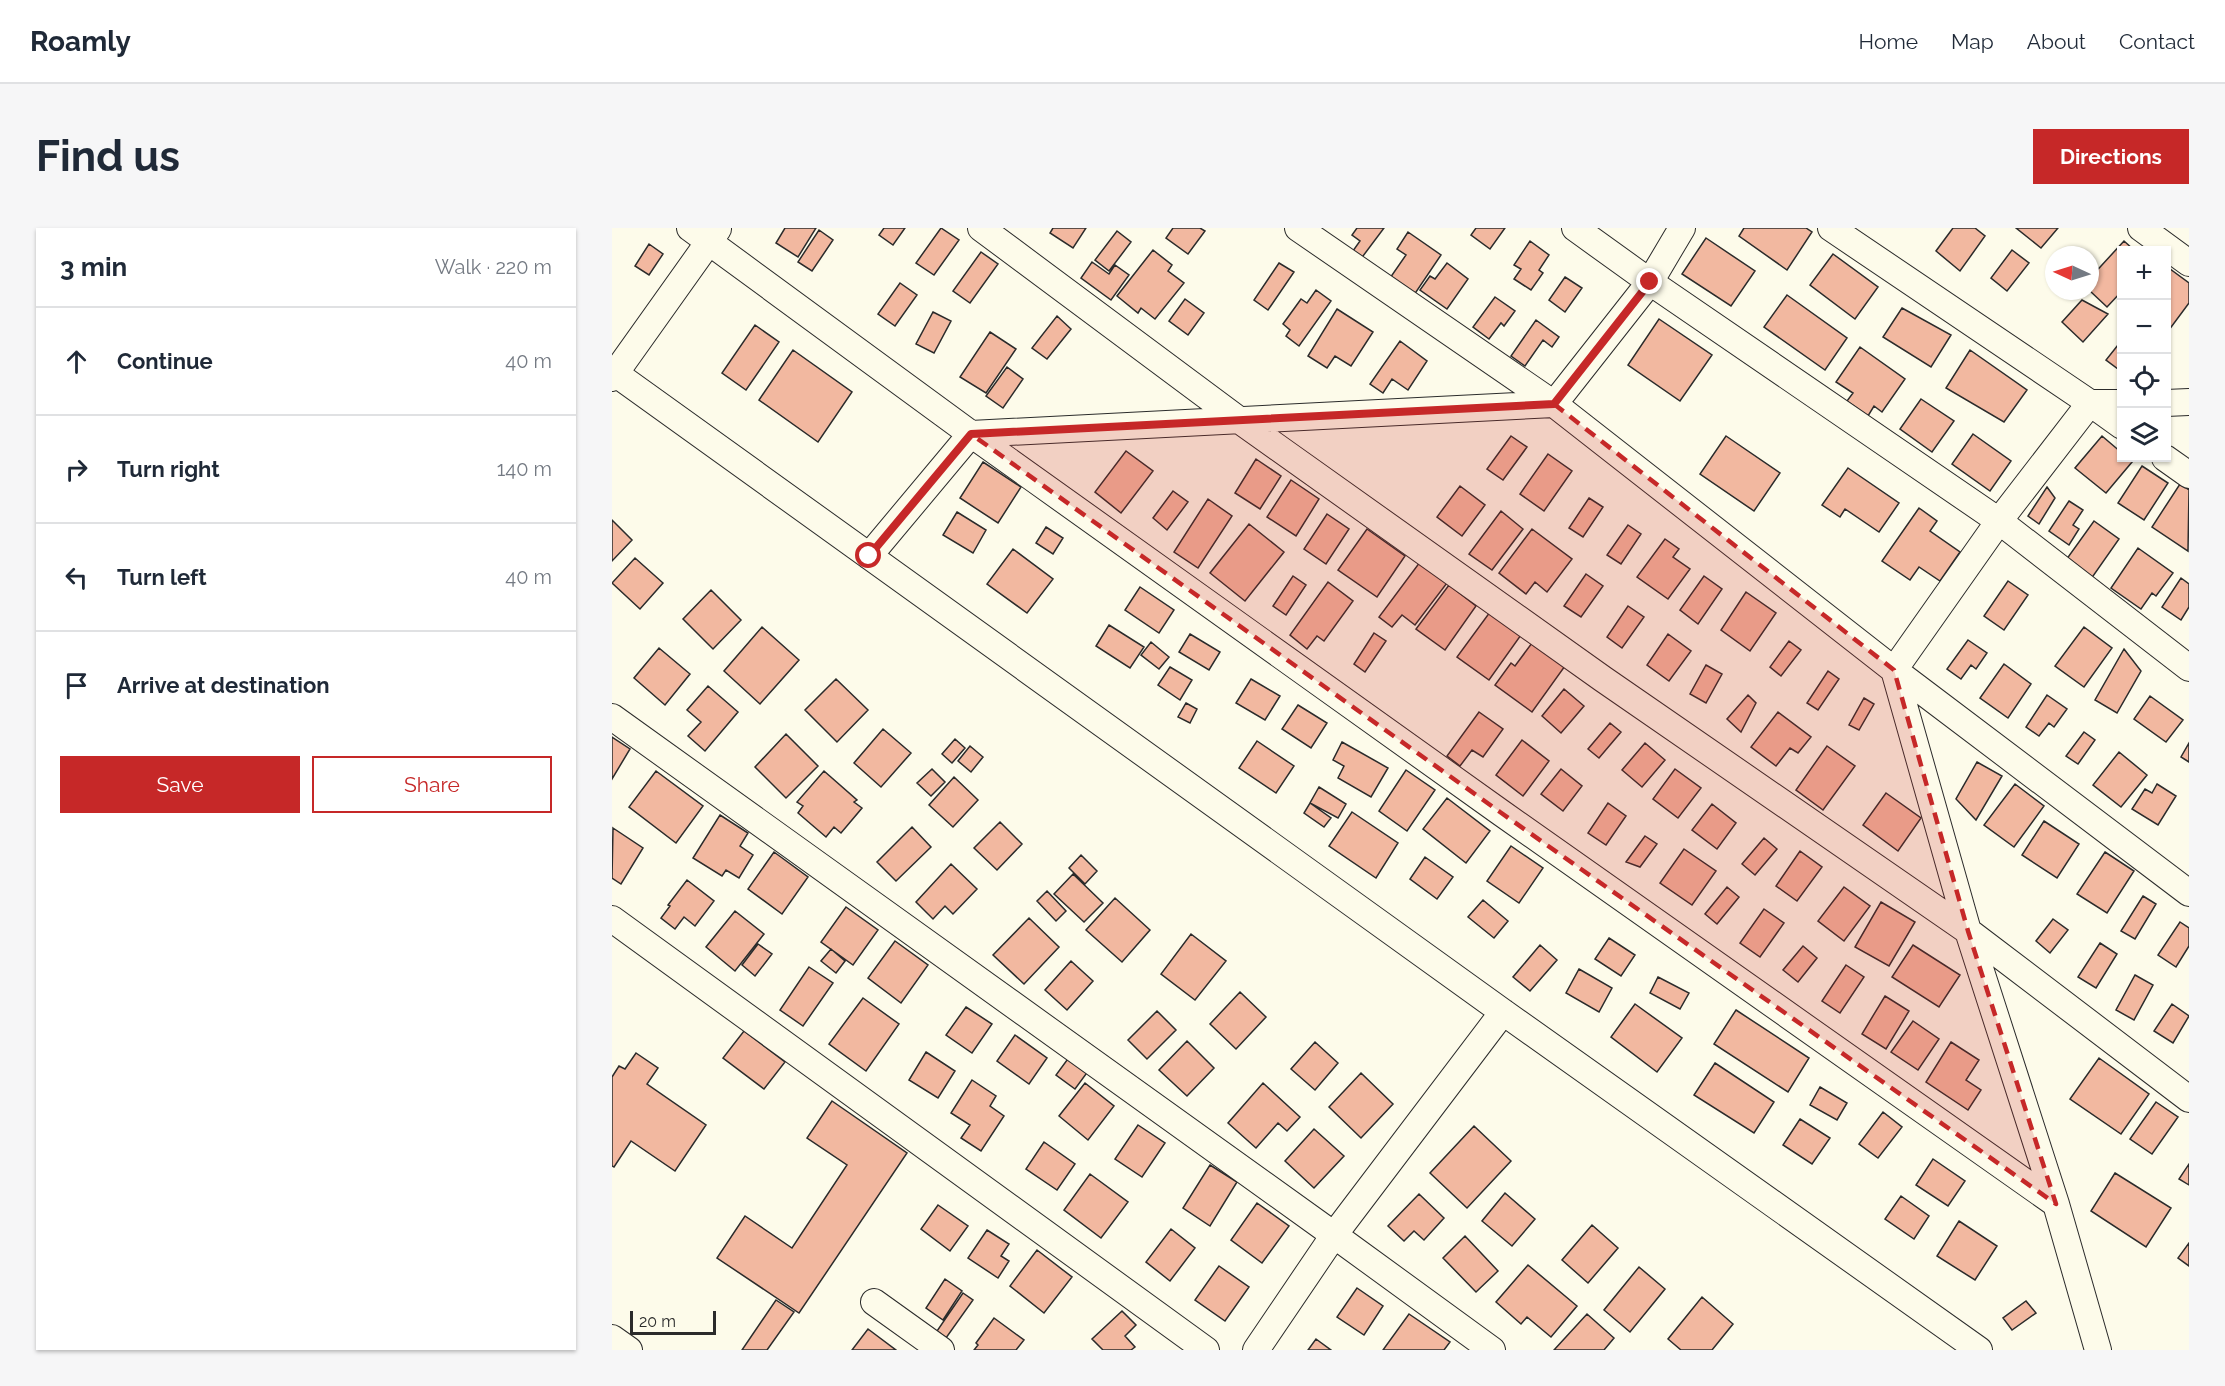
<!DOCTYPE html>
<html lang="en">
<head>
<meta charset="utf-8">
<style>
	body { margin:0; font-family:Raleway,sans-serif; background:#f6f6f7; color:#1f2937 }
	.controls { position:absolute; right:18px; top:18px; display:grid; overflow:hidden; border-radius:0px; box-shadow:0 2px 4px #0004 }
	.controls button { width:54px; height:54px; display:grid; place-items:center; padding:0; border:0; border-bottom:2px solid #e0e1e3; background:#fff; color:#1f2937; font:30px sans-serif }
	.compass { position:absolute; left:1433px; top:18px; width:54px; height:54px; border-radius:50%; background:#fff; box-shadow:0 2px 4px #0004; rotate:274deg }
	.scale { position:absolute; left:18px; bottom:15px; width:86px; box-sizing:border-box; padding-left:6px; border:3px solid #2b2b2b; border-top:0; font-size:16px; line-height:21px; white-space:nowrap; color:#2b2b2b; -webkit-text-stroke:4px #fdfbea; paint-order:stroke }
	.stop { position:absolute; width:18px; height:18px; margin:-14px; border:4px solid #c62828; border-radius:50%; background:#fff }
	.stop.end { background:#c62828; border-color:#fff; box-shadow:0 2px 6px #0008 }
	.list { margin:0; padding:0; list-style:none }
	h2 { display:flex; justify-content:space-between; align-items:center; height:78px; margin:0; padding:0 24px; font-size:26px }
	h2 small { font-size:20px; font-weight:400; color:#747a83 }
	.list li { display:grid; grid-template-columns:39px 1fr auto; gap:18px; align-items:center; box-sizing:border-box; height:108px; padding:0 24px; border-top:2px solid #e0e1e3 }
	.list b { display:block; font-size:22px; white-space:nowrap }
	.list em { font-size:20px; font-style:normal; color:#747a83 }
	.actions { display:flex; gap:12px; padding:18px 24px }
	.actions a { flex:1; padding:14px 0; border:2px solid #c62828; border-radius:0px; text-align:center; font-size:21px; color:#c62828 }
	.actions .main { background:#c62828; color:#fff }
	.icon { flex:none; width:33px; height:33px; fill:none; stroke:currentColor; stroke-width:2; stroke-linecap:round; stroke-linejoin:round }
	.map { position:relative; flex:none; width:1577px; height:1122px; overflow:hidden; border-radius:0px }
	header { display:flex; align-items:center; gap:36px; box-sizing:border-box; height:84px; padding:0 30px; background:#fff; border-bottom:2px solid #e0e1e3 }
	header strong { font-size:28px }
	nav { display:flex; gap:33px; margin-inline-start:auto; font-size:21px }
	.intro { display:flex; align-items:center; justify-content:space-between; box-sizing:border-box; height:144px; padding:0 36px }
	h1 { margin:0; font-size:42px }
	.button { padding:15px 27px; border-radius:0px; background:#c62828; color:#fff; font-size:21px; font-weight:700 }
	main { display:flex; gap:36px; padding:0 36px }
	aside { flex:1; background:#fff; border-radius:0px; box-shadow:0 2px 4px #0004 }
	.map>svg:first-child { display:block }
</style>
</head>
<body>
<header>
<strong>Roamly</strong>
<nav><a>Home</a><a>Map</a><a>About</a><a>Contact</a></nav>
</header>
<div class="intro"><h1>Find us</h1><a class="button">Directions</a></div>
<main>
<aside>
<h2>3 min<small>Walk · 220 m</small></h2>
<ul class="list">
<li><svg class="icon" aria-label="ahead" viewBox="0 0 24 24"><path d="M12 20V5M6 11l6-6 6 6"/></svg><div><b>Continue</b></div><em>40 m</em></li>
<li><svg class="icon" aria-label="right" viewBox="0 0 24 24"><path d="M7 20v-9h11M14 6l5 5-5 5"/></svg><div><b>Turn right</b></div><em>140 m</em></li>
<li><svg class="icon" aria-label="left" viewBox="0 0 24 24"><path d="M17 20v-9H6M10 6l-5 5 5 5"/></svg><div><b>Turn left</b></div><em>40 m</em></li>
<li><svg class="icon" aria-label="arrive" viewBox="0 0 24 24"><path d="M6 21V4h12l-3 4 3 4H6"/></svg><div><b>Arrive at destination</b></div></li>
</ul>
<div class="actions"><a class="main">Save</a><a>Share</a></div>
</aside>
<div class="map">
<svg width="1577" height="1122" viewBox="0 0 1577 1122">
	<rect width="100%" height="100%" fill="#fdfbea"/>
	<path fill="#f2b8a0" stroke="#2b2b2b" stroke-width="1.5" d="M173 0H204L186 29 164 15Z
		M272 0H293L281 17 267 7Z
		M329 0 347 12 322 47 304 35Z
		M441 0H474L461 20 438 5Z
		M561 0H588L593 3 576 26 554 10Z
		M745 0H772L745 36 736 30 748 13 740 7Z
		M864 0H893L878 21 859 7Z
		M1132 0H1194L1200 4 1175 42 1127 8Z
		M1341 0H1363L1373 8 1348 43 1324 23Z
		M1404 0H1446L1429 20Z
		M207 2 221 12 200 43 186 34Z
		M505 3 519 14 497 43 483 32Z
		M796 4 829 27 802 67 778 50 794 27 785 21Z
		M1094 10 1143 43 1119 78 1070 46Z
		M918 13 937 27 927 42 931 45 919 62 902 51 909 41 902 37Z
		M1512 13 1522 22H1510V63L1495 79 1478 63V50Z
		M37 16 51 26 37 47 23 38Z
		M541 22 560 37 556 43 572 55 543 91 529 80 526 85 505 68Z
		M1400 22 1417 35 1395 63 1379 50Z
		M369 24 386 36 358 75 341 63Z
		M1221 26 1266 59 1243 91 1198 57Z
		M480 34 497 46 503 37 517 47 499 72 469 50Z
		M667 35 682 44 656 82 642 72Z
		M835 35 856 51 835 81 808 62 818 48 823 51Z
		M1554 38 1577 55V75L1554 106Z
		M953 49 970 60 953 84 937 72Z
		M288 55 305 67 283 98 266 86Z
		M704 62 719 73 687 118 674 108 678 102 671 96 689 71 695 75Z
		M1175 67 1235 110 1213 142 1152 99Z
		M883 69 903 83 892 98 889 95 877 111 861 99Z
		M573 71 592 85 576 107 557 93Z
		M1470 72 1496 86 1471 114 1450 94Z
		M1290 80 1339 107 1319 139 1271 109Z
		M725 81 761 104 739 138 723 128 715 140 696 128Z
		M321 84 339 93 322 125 304 116Z
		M445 88 459 101 435 131 420 120Z
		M1047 91 1100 127 1068 173 1016 137Z
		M924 92 947 109 940 119 931 112 913 138 899 128Z
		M143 97 167 114 134 162 110 145Z
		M378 104 404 121 374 165 348 149Z
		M1510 112V144L1494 132Z
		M788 113 815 133 796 162 780 151 771 165 758 156Z
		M1248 119 1293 151 1270 184 1262 178 1256 188 1235 173 1241 165 1224 154Z
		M181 122 240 164 206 214 147 172Z
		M1358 122 1415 162 1392 194 1334 160Z
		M395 139 411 151 391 180 374 168Z
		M1309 171 1342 193 1320 224 1288 201Z
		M1361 206 1399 233 1378 263 1340 236Z
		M899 208 915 219 891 252 875 241Z
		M1114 208 1168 245 1142 283 1088 246Z
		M1490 208 1510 225V230H1515L1520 234 1494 265 1463 240Z
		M514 223 541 243 509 285 483 264Z
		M936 226 960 243 932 283 908 266Z
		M644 231 669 248 648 281 623 265Z
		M371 234 409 259 386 295 348 270Z
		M1530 238 1556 255 1532 292 1506 275Z
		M1236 240 1287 275 1267 304 1233 281 1228 289 1210 277Z
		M679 252 707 271 684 308 655 289Z
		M1568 256 1577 262 1576 323 1540 299Z
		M848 258 873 277 850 308 825 289Z
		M1435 259 1443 270 1427 296 1416 288Z
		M561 263 576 274 555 302 541 290Z
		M977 270 991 279 971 309 957 300Z
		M596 271 620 288 586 340 562 324Z
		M1457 273 1471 282 1461 297 1467 301 1457 317 1437 303Z
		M1307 280 1325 293 1318 303 1348 324 1328 353 1307 339 1298 352 1270 333Z
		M889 283 911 301 880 342 857 326Z
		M345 284 374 302 361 325 331 307Z
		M715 286 737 301 714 336 692 321Z
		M0 292 20 312 0 333Z
		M1482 293 1507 311 1479 351 1454 332Z
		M637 296 672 324 633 373 598 345Z
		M1016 297 1029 306 1009 336 995 327Z
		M434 299 451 310 441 326 424 315Z
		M755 301 793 328 765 369 726 342Z
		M920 301 960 331 935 364 923 354 914 366 887 345Z
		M1053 311 1067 321 1061 329 1078 341 1056 371 1025 349Z
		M1526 320 1561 345 1544 368 1540 365 1529 381 1499 360Z
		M401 321 441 351 415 385 375 356Z
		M23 330 51 355 28 381 0 355Z
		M808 334 835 355 803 397 790 387 780 399 767 389Z
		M974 346 991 358 969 389 952 378Z
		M681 348 694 357 674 387 661 378Z
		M1092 348 1110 361 1086 396 1068 382Z
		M1569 350 1577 356V379L1569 392 1550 379Z
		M1396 353 1416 367 1392 402 1372 388Z
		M716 354 741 373 712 413 705 408 695 421 678 407Z
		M837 357 864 378 833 422 804 401Z
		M528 359 562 382 547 405 513 382Z
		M99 362 129 392 101 421 71 391Z
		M1134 364 1164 385 1138 423 1109 402Z
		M1016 378 1032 389 1010 420 995 409Z
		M878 384 909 407 877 452 845 429Z
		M497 397 532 419 518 440 484 418Z
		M150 399 187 432 148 476 112 443Z
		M1472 399 1500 420 1472 459 1443 438Z
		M762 405 774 413 753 444 742 436Z
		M578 406 608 424 597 442 567 424Z
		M1056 406 1079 423 1057 453 1035 437Z
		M1356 412 1375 425 1364 441 1359 437 1349 451 1335 441Z
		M1177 413 1189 422 1169 448 1158 439Z
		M539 414 557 429 547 441 529 427Z
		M920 415 953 438 920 484 883 457 899 435 903 438Z
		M47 420 78 446 53 477 22 450Z
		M1512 421 1529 443 1505 485 1483 472Z
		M1392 436 1419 456 1396 490 1368 470Z
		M1094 437 1110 446 1094 475 1078 466Z
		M558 439 580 452 568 472 546 457Z
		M1216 443 1227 451 1206 482 1195 475Z
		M224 451 256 482 225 514 193 482Z
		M639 451 668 468 653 492 624 475Z
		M96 458 126 484 93 523 76 508 89 494 75 482Z
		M952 461 972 478 949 505 930 488Z
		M1136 467 1144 475 1129 504 1115 491Z
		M1435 467 1455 481 1442 499 1437 495 1427 508 1414 499Z
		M1538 468 1571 492 1554 514 1522 491Z
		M1252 470 1262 476 1247 502 1237 497Z
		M574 475 585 481 578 495 566 489Z
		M686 477 715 495 699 520 670 501Z
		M867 484 891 501 871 529 860 522 848 538 835 528Z
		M1166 484 1199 509 1186 525 1178 520 1164 538 1139 519Z
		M998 495 1009 504 987 530 976 521Z
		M271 501 299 525 269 559 242 535Z
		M1472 504 1483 512 1466 536 1454 528Z
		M174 506 206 538 174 570 143 539Z
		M0 509 18 521 0 551Z
		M343 511 353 520 340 535 330 526Z
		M910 512 937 533 911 568 884 547Z
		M645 513 682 538 664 565 627 540Z
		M730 514 776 540 759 569 726 550 732 538 721 532Z
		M1033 515 1053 532 1030 559 1010 542Z
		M1577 515V534L1569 529Z
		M358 518 371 529 359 544 346 533Z
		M1215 518 1243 538 1211 582 1184 562Z
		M1507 524 1535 547 1509 579 1481 557Z
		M1365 534 1390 548 1364 592 1344 571Z
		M320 541 333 554 319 568 305 555Z
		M949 541 970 558 951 583 929 566Z
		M1063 541 1089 560 1066 590 1041 571Z
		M794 542 823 562 795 603 767 583Z
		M44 543 91 578 64 615 17 579Z
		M212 543 245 572 242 574 250 580 229 605 222 599 214 609 186 585 191 578 185 574Z
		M342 549 366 572 341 599 317 577Z
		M1403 556 1432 578 1402 619 1372 597Z
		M1545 556 1564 568 1546 597 1520 581 1533 561 1540 565Z
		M707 559 734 576 726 590 698 575Z
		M1274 565 1309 590 1286 623 1251 597Z
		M835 570 878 603 854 635 811 601Z
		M698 575 719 590 712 599 692 585Z
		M996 575 1014 588 994 617 976 605Z
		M1100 576 1124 595 1105 621 1080 602Z
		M740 584 786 615 764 650 717 618Z
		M108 587 136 605 128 618 141 627 127 650 114 642 110 648 81 630Z
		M1432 593 1467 616 1445 650 1410 627Z
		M388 594 410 616 385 642 362 620Z
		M300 599 319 619 284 653 265 634Z
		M1 600 31 620 9 656 0 650Z
		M1033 608 1045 616 1028 639 1014 634Z
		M1152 610 1165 621 1143 647 1130 636Z
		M899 618 931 640 907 675 875 653Z
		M1072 621 1104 643 1080 677 1048 655Z
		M1188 623 1210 639 1185 673 1164 658Z
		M162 624 196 649 170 686 136 661Z
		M1493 624 1522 643 1495 685 1465 666Z
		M469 627 485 643 473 656 457 640Z
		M813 629 841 649 825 671 798 651Z
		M339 636 365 661 341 686 333 678 321 691 304 674Z
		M461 646 491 675 472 694 442 666Z
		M75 652 102 673 83 698 72 689 63 701 49 690 58 678 56 677Z
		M1115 659 1127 669 1105 696 1093 686Z
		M1232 659 1258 678 1232 713 1206 693Z
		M435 663 454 683 444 693 425 673Z
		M1531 668 1544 676 1523 711 1509 703Z
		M503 670 538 702 510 734 474 702Z
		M871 672 896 693 882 710 856 689Z
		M1269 674 1303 694 1277 738 1243 719Z
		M234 679 266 702 241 737 209 714Z
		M1152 681 1172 695 1148 729 1128 715Z
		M123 683 152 706 123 743 94 719Z
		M417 690 447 719 412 756 381 727Z
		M1441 691 1456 702 1438 725 1424 713Z
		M1568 694 1577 700V718L1564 739 1546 727Z
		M579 706 614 733 583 772 549 746Z
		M997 710 1023 727 1009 748 983 731Z
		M283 713 316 737 289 775 256 750Z
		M1488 715 1505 726 1484 760 1466 749Z
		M146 716 160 726 143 748 130 737Z
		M928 717 945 732 918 763 901 749Z
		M1301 717 1348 747 1327 779 1280 749Z
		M1191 718 1205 730 1186 754 1171 742Z
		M219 721 233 733 224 745 209 733Z
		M459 733 481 753 455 782 433 762Z
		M1234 737 1252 749 1228 785 1210 773Z
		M197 739 221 755 191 798 168 782Z
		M967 741 1000 760 987 784 954 765Z
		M1523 747 1541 757 1522 792 1504 782Z
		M1046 749 1077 765 1068 781 1038 765Z
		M628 764 654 789 624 821 598 796Z
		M1273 768 1297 783 1274 821 1250 806Z
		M251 770 287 796 254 843 217 816Z
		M1023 776 1070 810 1045 844 999 809Z
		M1560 776 1577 788 1561 815 1542 803Z
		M354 779 380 796 360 825 334 807Z
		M1124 782 1197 830 1176 864 1102 816Z
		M545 783 564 802 535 831 516 812Z
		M1301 793 1327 811 1306 842 1279 824Z
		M132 803 173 834 152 861 111 830Z
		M403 807 435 830 417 856 385 833Z
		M575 813 602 840 575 868 547 842Z
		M703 814 726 835 703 862 679 841Z
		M1339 814 1367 832 1354 852 1369 862 1356 882 1314 854Z
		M314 824 343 843 326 870 297 852Z
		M24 825 46 840 35 856 94 897 63 943 19 913 2 939 0 938V849L7 838 13 841Z
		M458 828 477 842 463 861 444 847Z
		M1487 830 1537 866 1509 906 1458 871Z
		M1103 835 1162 874 1142 905 1082 867Z
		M749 845 781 876 749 910 717 879Z
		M360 852 384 868 378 878 392 888 369 923 349 910 358 897 339 885Z
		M473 855 502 878 476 912 447 888Z
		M651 855 688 889 675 903 666 895 644 920 616 895Z
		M1208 859 1235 875 1225 892 1198 877Z
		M220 873 295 925 187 1085 105 1030 133 988 180 1020 235 937 195 910Z
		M1544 874 1566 889 1540 926 1518 911Z
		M1271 884 1290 899 1266 930 1247 916Z
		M1188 891 1218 910 1200 936 1171 917Z
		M526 897 553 915 530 949 503 931Z
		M862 898 899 933 855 980 818 945Z
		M702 901 732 928 702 960 673 933Z
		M432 914 463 936 445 962 414 941Z
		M1321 931 1353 953 1336 978 1304 957Z
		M1577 936V957L1567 951Z
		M598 937 625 954 598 998 571 980Z
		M1503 945 1559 980 1534 1019 1479 983Z
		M478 946 516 974 489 1010 452 982Z
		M893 965 923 991 900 1018 870 993Z
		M807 966 832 990 812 1012 802 1003 792 1013 776 998Z
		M1289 968 1317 988 1302 1011 1273 991Z
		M645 975 677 998 650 1035 619 1012Z
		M326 977 356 998 338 1023 309 1001Z
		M1347 993 1385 1018 1363 1052 1325 1028Z
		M980 997 1006 1020 976 1055 950 1032Z
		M559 1001 583 1020 558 1053 534 1034Z
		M375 1002 397 1016 389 1028 397 1033 386 1050 356 1030Z
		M853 1008 886 1043 864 1064 831 1030Z
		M1577 1015V1038L1566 1030Z
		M425 1022 460 1049 432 1085 398 1058Z
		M916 1037 965 1078 939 1109 915 1089 909 1096 884 1074Z
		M607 1038 637 1059 613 1093 583 1072Z
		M1027 1039 1053 1061 1018 1104 992 1082Z
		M333 1051 350 1063 331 1092 314 1080Z
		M745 1060 771 1078 752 1107 725 1089Z
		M351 1065 361 1072 334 1110 325 1103Z
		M1090 1069 1121 1096 1100 1122H1069L1056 1111Z
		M164 1072 182 1084 155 1122H130Z
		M1414 1073 1424 1085 1400 1102 1391 1090Z
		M510 1083 524 1097 513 1108 523 1119 519 1122H491L480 1111Z
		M797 1086 838 1114 832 1122H771Z
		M975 1086 1002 1110 992 1122H942Z
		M382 1090 412 1112 404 1122H362L366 1117 364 1115Z
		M256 1101 284 1122H240Z
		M704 1111 719 1122H696Z"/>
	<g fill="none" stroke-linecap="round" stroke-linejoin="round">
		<g stroke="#2b2b2b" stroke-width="28">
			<path id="street" d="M78 0 359 206 888 584 1444 976
				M369 0 627 192 991 451 1356 703 1577 871
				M686 0 942 176 1282 442 1387 293 1478 175 1219 0
				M963 0 1038 54 1387 293 1577 440
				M1529 0 1577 35
				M0 143 891 784 1367 1122
				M0 150 106 1
				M1510 175H1478L1510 198
				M1554 175 1577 174
				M1553 230 1577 247
				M257 328 359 206 942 176 1038 54 1070 0
				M0 489 722 1007 880 1122
				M0 691 594 1122
				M262 1074 329 1122
				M0 1110 17 1122
				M644 1122 722 1007 891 784
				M1486 1122 1444 976 1356 703 1282 442 1577 665"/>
		</g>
		<use href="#street" stroke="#fdfbea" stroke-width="26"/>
	</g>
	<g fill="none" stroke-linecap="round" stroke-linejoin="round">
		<path stroke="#c62828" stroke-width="8" d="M257 328 359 206 942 176 1038 54"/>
	</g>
	<path fill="#c62828" fill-opacity="0.2" stroke="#c62828" stroke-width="4.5" stroke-dasharray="12 8" stroke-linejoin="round" d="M942 176 1282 442 1356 703 1444 976 888 584 359 206Z"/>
</svg>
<div class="controls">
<button>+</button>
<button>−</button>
<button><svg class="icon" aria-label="locate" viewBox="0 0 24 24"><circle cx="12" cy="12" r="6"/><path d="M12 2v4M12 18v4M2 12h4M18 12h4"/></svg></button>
<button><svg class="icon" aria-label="layers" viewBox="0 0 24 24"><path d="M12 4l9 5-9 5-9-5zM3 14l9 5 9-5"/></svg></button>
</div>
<svg class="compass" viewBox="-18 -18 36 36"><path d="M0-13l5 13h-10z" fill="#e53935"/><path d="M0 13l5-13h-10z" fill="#747a83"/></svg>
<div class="scale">20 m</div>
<div class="stop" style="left:257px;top:328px"></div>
<div class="stop end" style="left:1038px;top:54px"></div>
</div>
</main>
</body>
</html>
